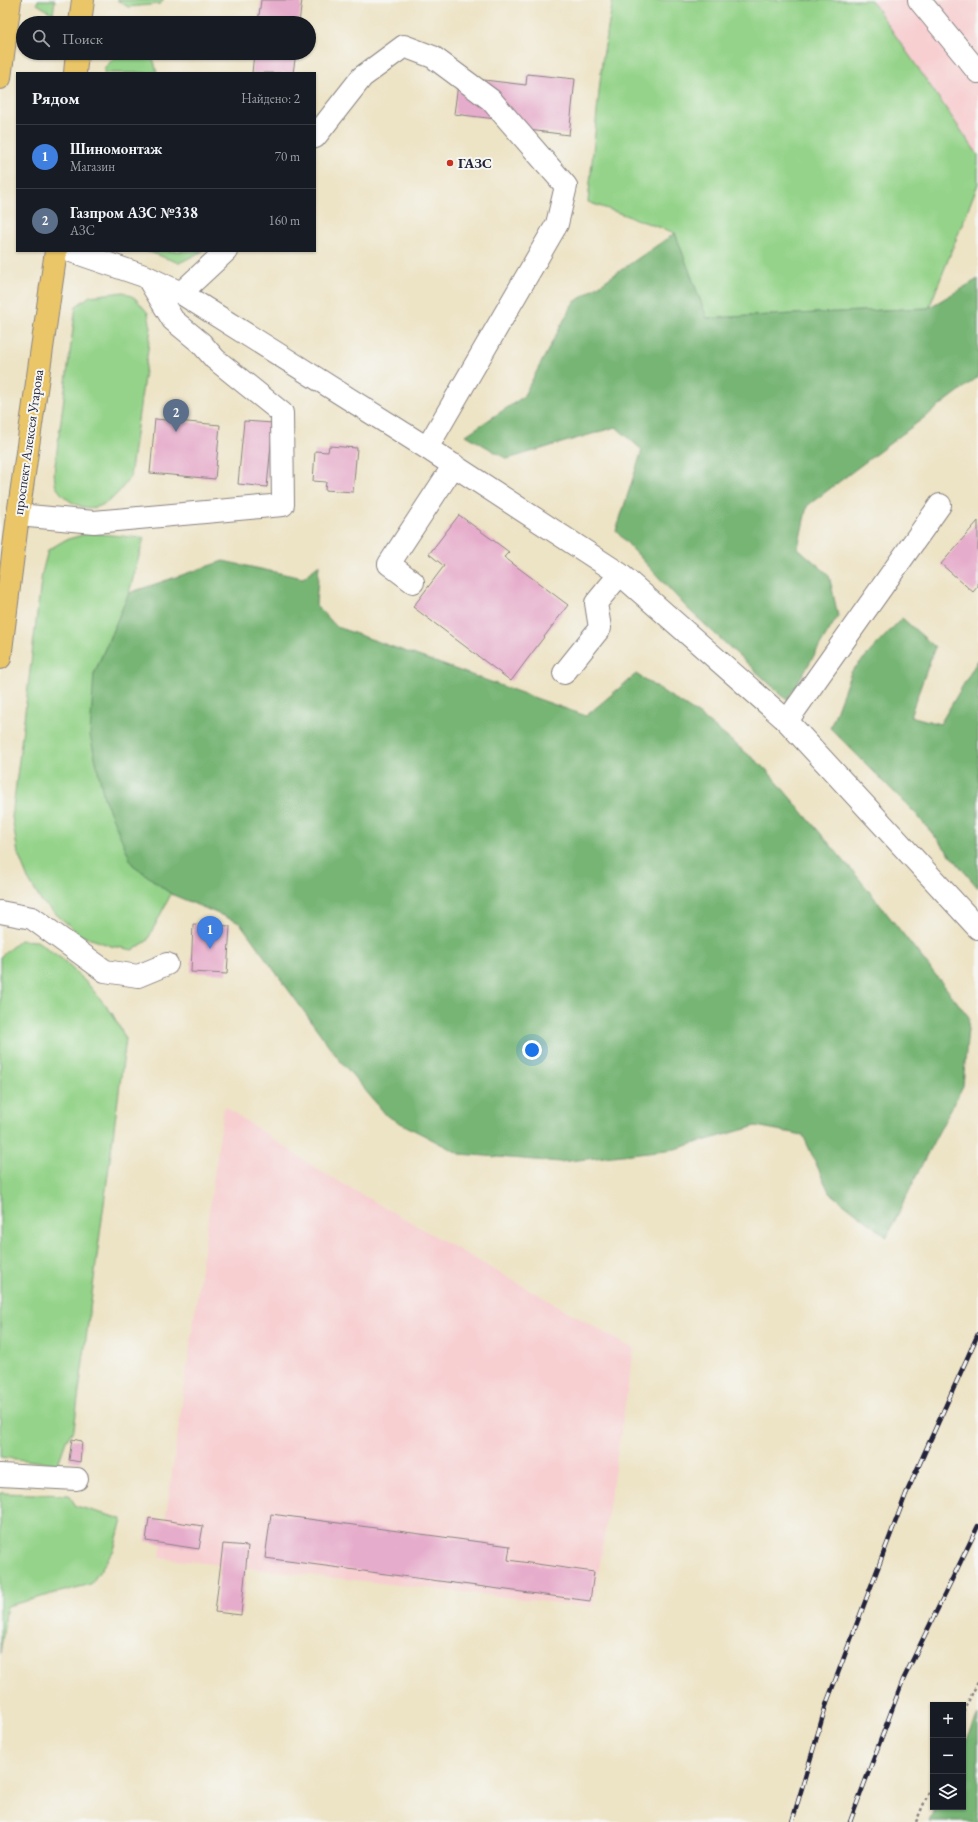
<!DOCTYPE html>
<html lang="ru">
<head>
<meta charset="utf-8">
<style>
	body { margin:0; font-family:"EB Garamond",serif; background:#242831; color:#f1f3f6 }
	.controls { position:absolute; right:12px; bottom:12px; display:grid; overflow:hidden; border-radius:0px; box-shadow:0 1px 3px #0004 }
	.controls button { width:36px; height:36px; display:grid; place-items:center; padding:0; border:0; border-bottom:1px solid #363941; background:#171b24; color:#f1f3f6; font:20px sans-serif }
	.you { position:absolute; left:532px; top:1050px; width:14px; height:14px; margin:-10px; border:3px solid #fff; border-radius:50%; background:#1a73e8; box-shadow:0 0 0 6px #1a73e833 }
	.badge { display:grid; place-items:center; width:26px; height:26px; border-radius:50%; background:#c8321e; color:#fff; font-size:13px; font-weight:700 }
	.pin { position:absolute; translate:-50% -33px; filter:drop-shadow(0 1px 2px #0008) }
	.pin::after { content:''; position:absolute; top:21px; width:14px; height:12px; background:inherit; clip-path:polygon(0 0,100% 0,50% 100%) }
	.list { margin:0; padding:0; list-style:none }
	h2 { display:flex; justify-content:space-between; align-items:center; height:52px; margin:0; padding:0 16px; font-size:17px }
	h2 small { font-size:13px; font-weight:400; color:#9ea1a6 }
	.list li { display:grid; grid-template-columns:26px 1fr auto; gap:12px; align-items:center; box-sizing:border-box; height:64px; padding:0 16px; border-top:1px solid #363941 }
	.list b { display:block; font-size:15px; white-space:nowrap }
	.list p { margin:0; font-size:13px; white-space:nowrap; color:#9ea1a6 }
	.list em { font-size:13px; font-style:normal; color:#9ea1a6 }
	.icon { flex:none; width:22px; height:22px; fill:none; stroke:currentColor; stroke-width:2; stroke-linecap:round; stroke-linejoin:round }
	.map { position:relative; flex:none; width:978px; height:1822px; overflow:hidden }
	.search { position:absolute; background:#171b24; box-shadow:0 1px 3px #0004; left:16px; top:16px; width:300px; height:44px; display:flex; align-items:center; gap:10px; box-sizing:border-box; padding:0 14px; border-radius:22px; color:#9ea1a6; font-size:15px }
	.panel { position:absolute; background:#171b24; box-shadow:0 1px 3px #0004; left:16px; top:72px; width:300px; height:180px; border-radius:0px }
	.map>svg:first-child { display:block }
</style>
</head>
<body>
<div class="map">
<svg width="978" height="1822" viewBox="0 0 978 1822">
	<rect width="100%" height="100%" fill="#f6f6f2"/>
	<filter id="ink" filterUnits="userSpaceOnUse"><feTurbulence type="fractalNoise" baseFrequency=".025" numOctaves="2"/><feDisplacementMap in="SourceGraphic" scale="8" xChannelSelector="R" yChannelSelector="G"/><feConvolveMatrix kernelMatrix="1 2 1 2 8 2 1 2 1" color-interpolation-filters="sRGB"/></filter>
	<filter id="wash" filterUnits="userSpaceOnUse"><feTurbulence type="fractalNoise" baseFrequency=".012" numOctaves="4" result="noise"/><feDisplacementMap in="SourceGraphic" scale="16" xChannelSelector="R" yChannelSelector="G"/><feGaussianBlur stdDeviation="0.9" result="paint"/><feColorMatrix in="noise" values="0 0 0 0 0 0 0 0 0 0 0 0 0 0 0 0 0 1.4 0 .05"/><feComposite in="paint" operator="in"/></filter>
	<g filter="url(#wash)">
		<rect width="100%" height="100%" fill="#ede3c5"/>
		<path fill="#f7cfd1" d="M871 0H978V155Z
			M224 1106 320 1171 634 1349 593 1607 160 1558Z"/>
		<path fill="#94d389" stroke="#5b7a62" d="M38 0H55L53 14 37 4Z
			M117 0H164L160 4 128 7Z
			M613 0H871L978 155V184L929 308 707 318 675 233 588 202 602 62Z
			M120 53H147L154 61 157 73H104L105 67Z
			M147 251H203L179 263Z
			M124 292 135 298 148 313 151 328 130 477C122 488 115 499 102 505 86 513 66 502 57 488 54 484 55 477 54 473L76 306 90 296Z
			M89 533 144 538 129 593 94 674 132 864 171 894 147 941 133 950 111 946 80 935 41 901 28 879 18 854 12 817 42 573 48 550 65 540Z
			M20 940 37 941 62 959 87 983 112 1013 126 1039 74 1429 66 1441 58 1464 0 1457V957Z
			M0 1493 69 1495 76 1506 122 1519 114 1550 91 1584 7 1606 0 1654Z"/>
		<path fill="#77b575" stroke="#4c6c58" d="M675 233 707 318 928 308 978 279V377L807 506 798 548 829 575 838 616 787 700 688 609 616 531 642 450 616 427 507 459 466 435 523 397 573 303Z
			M223 561 303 578 319 565 316 605 337 627 586 716 636 674 698 714 765 768 861 881 969 1017 963 1086 926 1156 887 1237 829 1192 803 1135 756 1126 675 1149 560 1162 460 1154 387 1116 337 1057 240 923 171 894 132 864 104 798 90 735 94 674 129 593Z
			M902 618 935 647 910 716 940 724 978 660V888L916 814 830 728 851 672Z
			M978 1715V1822H930L936 1807H963V1747Z"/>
		<g id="blocks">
			<path fill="#e6accb" d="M261 0H302L299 23H258Z
				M254 53H296L293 73H252Z
				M527 74 575 79 569 135 520 129 521 122 454 114 459 77 526 85Z
				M155 419 220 425 215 479 150 473Z
				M244 421 273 423 267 487 238 484Z
				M329 446 357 448 353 492 325 490 326 482 313 481 315 451 328 452Z
				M459 515 509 552 504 557 568 605 511 681 413 607 444 566 429 554Z
				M978 521V586L973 592 941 564Z
				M193 924 230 926 227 974 191 972Z
				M72 1439 82 1441 80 1462 69 1460Z
				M271 1514 510 1546 508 1560 594 1572 590 1601 265 1558Z
				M149 1518 203 1526 199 1549 146 1541Z
				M223 1544 248 1546 241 1615 215 1612Z"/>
		</g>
	</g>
	<g filter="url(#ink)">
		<use href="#blocks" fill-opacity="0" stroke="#888280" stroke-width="1"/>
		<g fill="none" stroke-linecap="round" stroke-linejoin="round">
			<g stroke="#888280" stroke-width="24">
				<path id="minor" d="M919 0 978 72
					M315 137 362 77 404 46 433 57 491 100 566 186 557 224 427 448
					M71 251 147 277 181 293 427 448 620 574 787 721 978 928
					M181 293 226 251
					M18 515 94 522 283 505 282 413 215 359 201 343 173 320 147 277
					M413 582 389 564 454 465
					M564 673 600 628 596 603 620 574
					M787 721 940 505
					M0 912 32 918 105 971 138 976 167 964
					M0 1475 77 1479"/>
			</g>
			<g stroke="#888280" stroke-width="24">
				<path id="major" d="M80 23 83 0
					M75 73 77 53
					M0 78 10 0
					M0 658 18 515 56 251"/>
			</g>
			<path stroke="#888280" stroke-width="2.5" stroke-dasharray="3 3" stroke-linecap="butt" d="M963 1712 978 1682
				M916 1822 933 1782"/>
			<use href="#minor" stroke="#fff" stroke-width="22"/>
			<use href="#major" stroke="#eac669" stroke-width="22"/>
			<g stroke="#22223b" stroke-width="4.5">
				<path id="rail" d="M792 1822 827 1702 906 1494 978 1334
					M850 1822 903 1680 978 1526"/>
			</g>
			<use href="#rail" stroke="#f6f6f2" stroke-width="3" stroke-dasharray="9" stroke-linecap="butt"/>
		</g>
	</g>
	<circle fill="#c8321e" stroke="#f6f6f2" stroke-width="1.5" cx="450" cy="163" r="4"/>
	<g text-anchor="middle" stroke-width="4" stroke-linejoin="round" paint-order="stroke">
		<g font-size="14" font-weight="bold" fill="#22223b" stroke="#f6f6f2" text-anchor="start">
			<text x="458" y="168">ГАЗС</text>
		</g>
		<g font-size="14" fill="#22223b" stroke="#f6f6f2">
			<text transform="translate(28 442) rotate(-82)" y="5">проспект Алексея Угарова</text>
		</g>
	</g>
</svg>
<div class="controls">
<button>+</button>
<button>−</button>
<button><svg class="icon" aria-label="layers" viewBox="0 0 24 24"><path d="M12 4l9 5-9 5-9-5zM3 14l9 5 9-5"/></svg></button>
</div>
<div class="you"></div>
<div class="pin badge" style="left:210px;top:949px;background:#3f7fe0">1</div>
<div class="pin badge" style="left:176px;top:432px;background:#5c6f8a">2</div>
<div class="search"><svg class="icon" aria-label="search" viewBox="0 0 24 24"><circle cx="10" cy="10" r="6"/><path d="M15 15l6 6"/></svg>Поиск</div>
<section class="panel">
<h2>Рядом<small>Найдено: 2</small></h2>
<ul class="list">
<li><span class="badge" style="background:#3f7fe0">1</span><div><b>Шиномонтаж</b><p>Магазин</p></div><em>70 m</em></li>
<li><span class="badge" style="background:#5c6f8a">2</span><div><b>Газпром АЗС №338</b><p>АЗС</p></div><em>160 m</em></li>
</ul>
</section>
</div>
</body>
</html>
